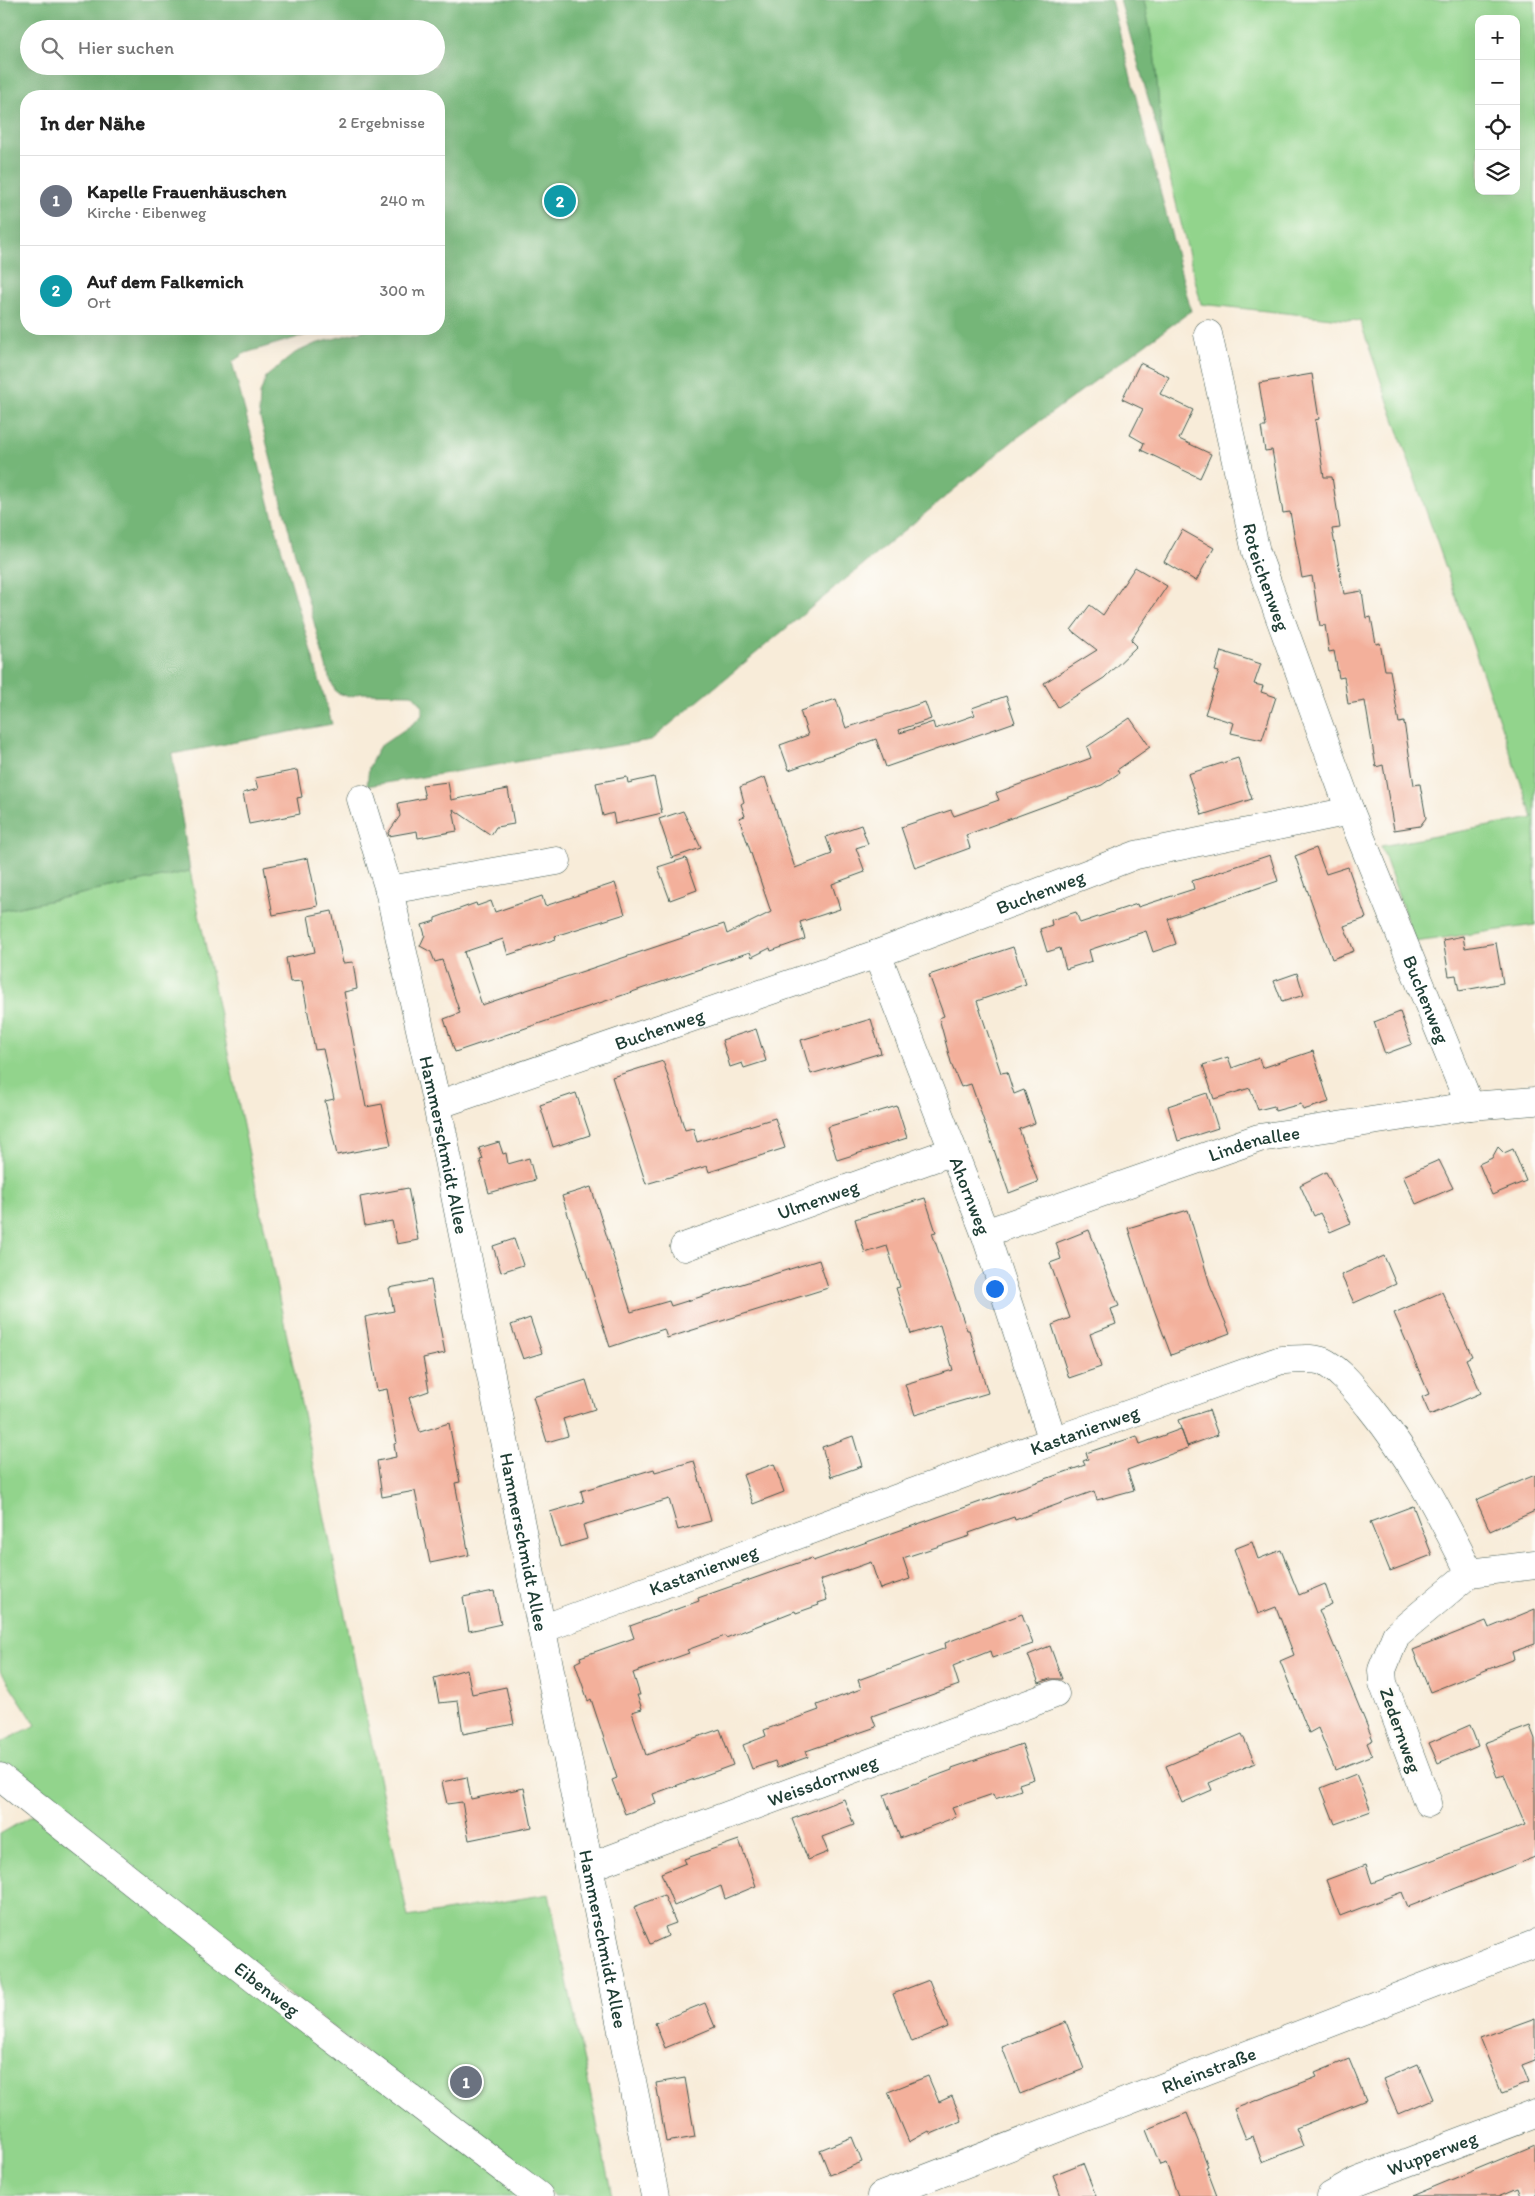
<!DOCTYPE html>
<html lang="de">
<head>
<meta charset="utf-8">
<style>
	body { margin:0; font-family:Itim,sans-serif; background:#f2f2f2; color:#222 }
	.controls { position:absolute; right:15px; top:15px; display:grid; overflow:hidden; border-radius:10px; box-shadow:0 5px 20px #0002 }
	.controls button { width:45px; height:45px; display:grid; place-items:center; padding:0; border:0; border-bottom:1px solid #e0e0e0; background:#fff; color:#222; font:25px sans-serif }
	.you { position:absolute; left:994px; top:1288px; width:18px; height:18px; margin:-12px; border:4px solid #fff; border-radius:50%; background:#1a73e8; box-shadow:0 0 0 8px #1a73e833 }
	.badge { display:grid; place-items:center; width:32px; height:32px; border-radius:50%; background:#1f6fb2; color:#fff; font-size:16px; font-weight:700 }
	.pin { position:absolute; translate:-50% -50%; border:2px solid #fff; box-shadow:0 1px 5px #0006 }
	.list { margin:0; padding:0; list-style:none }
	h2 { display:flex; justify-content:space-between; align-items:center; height:65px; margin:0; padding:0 20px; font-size:21px }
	h2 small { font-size:16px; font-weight:400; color:#767676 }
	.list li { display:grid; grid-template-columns:32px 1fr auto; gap:15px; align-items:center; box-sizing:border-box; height:90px; padding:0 20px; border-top:1px solid #e0e0e0 }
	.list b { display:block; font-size:19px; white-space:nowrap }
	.list p { margin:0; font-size:16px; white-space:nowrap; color:#767676 }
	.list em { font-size:16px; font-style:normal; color:#767676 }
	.icon { flex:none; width:28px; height:28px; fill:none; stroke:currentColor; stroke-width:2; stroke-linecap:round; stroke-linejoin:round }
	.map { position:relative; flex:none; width:1535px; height:2196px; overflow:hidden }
	.search { position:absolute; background:#fff; box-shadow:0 5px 20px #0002; left:20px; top:20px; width:425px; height:55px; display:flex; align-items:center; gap:12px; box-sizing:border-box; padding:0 18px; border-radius:28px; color:#767676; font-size:19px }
	.panel { position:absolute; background:#fff; box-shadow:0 5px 20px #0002; left:20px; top:90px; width:425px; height:245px; border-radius:20px }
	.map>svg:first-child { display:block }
</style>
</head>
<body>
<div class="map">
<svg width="1535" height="2196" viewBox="0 0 1535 2196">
	<rect width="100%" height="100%" fill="#fdfcf7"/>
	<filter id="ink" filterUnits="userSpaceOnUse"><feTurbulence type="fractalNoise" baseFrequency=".02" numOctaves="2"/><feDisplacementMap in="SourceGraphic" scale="10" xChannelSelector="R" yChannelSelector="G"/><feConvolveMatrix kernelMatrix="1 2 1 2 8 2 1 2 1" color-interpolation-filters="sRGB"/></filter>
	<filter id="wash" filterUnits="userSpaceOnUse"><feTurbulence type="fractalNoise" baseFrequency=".0096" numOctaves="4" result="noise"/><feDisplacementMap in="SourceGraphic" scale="20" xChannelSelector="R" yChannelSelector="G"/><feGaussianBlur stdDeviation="1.12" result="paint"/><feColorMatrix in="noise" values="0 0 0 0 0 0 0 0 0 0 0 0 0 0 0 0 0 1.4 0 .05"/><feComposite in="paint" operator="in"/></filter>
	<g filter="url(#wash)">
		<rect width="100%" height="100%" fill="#f8ecd9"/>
		<path fill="#92d48c" stroke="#588860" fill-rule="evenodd" d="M1144 0H1535V925L1415 942 1381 846 1533 818 1360 321 1201 304 1163 150 1154 51ZM1479 19H1516V191H1479Z
			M190 871 408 1917 549 1894 612 2196H554L0 1774V1743L36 1725 0 1670V911Z
			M33 1815 529 2196H0V1834Z"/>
		<path fill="#75b678" stroke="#4a7a56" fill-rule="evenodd" d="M0 0H1111L1191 311 1014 440 651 740 367 786 369 767 379 747 414 723 422 715V705L412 694 361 693 349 697 336 692 329 677 293 546 259 413 260 394 266 377 295 353 315 344 369 329H439V96H26V329H326L245 353 232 362 280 544 332 724 172 754 190 871 0 911ZM29 29H436V66H29Z
			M1120 0H1144L1154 51 1163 150Z"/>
		<g id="blocks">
			<path fill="#f3b09b" d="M1140 363 1169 377 1160 394 1193 410 1179 439 1211 454 1200 478 1141 450 1144 443 1130 435 1143 409 1122 399Z
				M1312 374 1319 419 1315 420 1324 477H1332L1340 528 1332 529 1344 594 1362 591 1366 618 1371 617 1376 644 1380 643 1385 670H1390L1399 723 1404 722 1414 785 1420 784 1426 818 1420 826 1394 830 1383 765 1376 767 1365 701 1348 704 1344 677 1339 678 1334 651 1329 652 1325 625 1320 626 1312 576 1302 578 1290 512 1283 513 1272 450 1265 451 1261 427H1266L1259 383Z
				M1182 530 1214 548 1196 581 1164 562Z
				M1135 567 1167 586 1131 640 1137 646 1104 678 1058 707 1044 683 1097 650 1071 630 1090 605 1103 615Z
				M1221 651 1261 664 1254 684 1263 686 1261 692 1276 697 1262 740 1231 733 1234 723 1205 714 1219 672 1215 671Z
				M1006 696 1015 722 886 767 876 739 789 770 780 745 808 735 800 711 836 699 846 728 925 702 931 719 899 730 900 733 933 722 935 729 975 715 972 708Z
				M1130 718 1150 747 1117 770 1119 773 1102 785 966 835 970 848 915 868 901 827 951 810 954 816 999 800 996 793 1091 758 1087 747Z
				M1238 758 1252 799 1202 815 1188 774Z
				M297 770 302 797 297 798 300 814 249 824 243 793 258 789 255 778Z
				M627 777 628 783 654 777 662 813 615 824 613 813 603 816 596 783Z
				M765 777 795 868 832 854 826 837 861 825 868 844 856 848 865 872 832 884 840 909 800 922 805 939 771 951 770 948 752 957 750 952 455 1052 444 1019 460 1013 442 960 435 962 431 952 420 946 425 935 422 925 435 921V918L476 903 477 906 491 901 495 912 542 896 545 906 615 883 625 914 555 936 556 939 508 955 503 939 464 952 482 1005 724 924 727 934 771 912 739 818 745 816 741 804 744 802 740 787Z
				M448 782 451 800 508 789 514 824 496 827 491 835 453 809 457 831 418 838 417 831 389 836 388 833 400 816 398 803 425 798 422 785Z
				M683 811 701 848 672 858 659 819Z
				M1316 848 1326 874 1348 867 1366 918 1344 926 1354 951 1332 959 1295 856Z
				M1270 855 1278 881 1168 919 1176 944 1153 952 1146 931 1089 950 1092 961 1066 969 1060 948 1047 952 1040 929 1052 925 1051 920 1076 912 1080 923 1137 904 1138 907 1194 889 1192 881Z
				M308 858 318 906 273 915 264 867Z
				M686 858 697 890 670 900 658 867Z
				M332 911 343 963 353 962 357 989 344 992 366 1107 382 1104 391 1145 337 1155 325 1101 334 1099 323 1049 315 1050 302 981 290 982 286 958 315 952 308 916Z
				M1463 936 1465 948 1496 943 1503 983 1459 991 1456 975 1449 976 1443 940Z
				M1013 947 1026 984 977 1001 1001 1073 1007 1072 1014 1094 1024 1090 1035 1123 1019 1129 1038 1182 1009 1193 971 1084 961 1087 952 1066 939 1018 944 1016 929 975Z
				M1297 973 1304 995 1282 1002 1274 981Z
				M1400 1012 1412 1044 1385 1054 1374 1022Z
				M871 1019 881 1053 811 1074 801 1040Z
				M756 1029 766 1061 744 1068 742 1063 730 1067 722 1040Z
				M1313 1051 1329 1102 1303 1110 1301 1104 1275 1111 1274 1106 1258 1110 1250 1088 1214 1099 1203 1065 1228 1057 1232 1068 1259 1058 1262 1068Z
				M663 1061 685 1130 693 1128 697 1142 775 1118 785 1148 709 1172 707 1166 646 1184 612 1077Z
				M576 1093 590 1135 553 1147 540 1105Z
				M1207 1093 1218 1128 1178 1141 1168 1106Z
				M897 1106 907 1138 837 1160 827 1127Z
				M499 1142 503 1154 506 1153 508 1164 529 1158 535 1180 489 1193 480 1160 483 1159 479 1148Z
				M1498 1147 1504 1153 1513 1149 1526 1181 1492 1195 1479 1164 1492 1158Z
				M1439 1160 1453 1188 1416 1204 1403 1176Z
				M1326 1172 1351 1223 1330 1232 1320 1213 1314 1216 1300 1185Z
				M591 1187 631 1312 669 1301 671 1306 819 1260 828 1288 667 1338 664 1329 610 1347 562 1196Z
				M408 1188 418 1240 397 1244 392 1221 365 1226 360 1197Z
				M925 1198 936 1232 932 1233 967 1330H969L988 1393 915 1415 905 1384 953 1370 940 1325 911 1334 896 1288 900 1287 887 1246 865 1253 855 1219Z
				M1188 1210 1211 1288 1230 1333 1171 1355 1152 1304 1128 1228Z
				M1089 1230 1119 1306 1111 1309 1116 1324 1090 1334 1101 1367 1069 1378 1052 1325 1070 1318 1050 1263 1061 1259 1056 1243Z
				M514 1239 523 1265 501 1272 493 1246Z
				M1384 1256 1396 1284 1354 1303 1341 1275Z
				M431 1280 445 1353 423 1358 429 1391 409 1398 420 1432 449 1423 460 1482 455 1483 469 1555 430 1563 415 1491 382 1497 377 1461 396 1457 394 1444 397 1443 387 1389 377 1391 365 1317 394 1311 389 1288Z
				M1442 1292 1472 1356 1466 1359 1481 1393 1430 1415 1422 1397 1429 1394 1394 1313Z
				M530 1318 542 1353 523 1359 511 1325Z
				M586 1380 595 1409 563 1419 568 1436 547 1442 533 1397Z
				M1209 1410 1218 1435 1187 1446 1178 1420Z
				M1181 1429 1188 1448 1127 1470 1134 1490 1097 1500 1094 1491 1015 1520 1014 1517 969 1533 970 1536 903 1558 910 1579 880 1589 871 1562 820 1580 827 1600 818 1603 819 1605 796 1613 795 1611 726 1638 725 1636 687 1650 689 1653 633 1673 640 1695H637L642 1709 632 1712 646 1755 720 1729 733 1765 653 1794 656 1803 625 1814 612 1780 617 1778 591 1699 588 1701 575 1663 581 1660 580 1657 634 1638 630 1626 699 1601 698 1598 812 1558 813 1561 1085 1465 1083 1461 1088 1459 1086 1453 1137 1436 1140 1444Z
				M853 1436 862 1466 831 1477 822 1447Z
				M694 1461 711 1521 678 1530 669 1499 583 1525 587 1539 560 1547 550 1512 584 1502 581 1491 654 1469 655 1472Z
				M774 1464 784 1492 753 1504 743 1475Z
				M1535 1475V1511L1490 1531 1476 1500Z
				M1413 1506 1432 1555 1390 1571 1370 1522Z
				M1252 1542 1258 1559 1281 1550 1299 1595 1325 1584 1332 1604 1319 1610 1373 1740 1367 1743 1372 1755 1335 1770 1318 1728 1309 1733 1280 1661 1294 1655 1276 1607 1258 1614 1234 1549Z
				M494 1591 501 1624 469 1631 463 1597Z
				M1535 1609V1644L1512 1652 1514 1659 1430 1692 1413 1650 1486 1621 1489 1628Z
				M1022 1614 1033 1644 992 1658 990 1651 953 1666 959 1685 872 1716 876 1727 806 1751 808 1757 777 1768 775 1761 752 1769 743 1745 766 1736 764 1730 819 1710 817 1705 861 1689 858 1680 946 1648 945 1643Z
				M1050 1646 1062 1679H1050L1039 1683 1028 1655Z
				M467 1669 472 1694 506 1687 514 1724 463 1734 458 1701 439 1703 434 1678Z
				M1470 1725 1478 1746 1438 1763 1429 1743Z
				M1530 1726 1535 1739V1857L1408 1907 1402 1892 1340 1916 1326 1880 1366 1865 1372 1883 1525 1825 1504 1775 1497 1777 1484 1743Z
				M1242 1734 1255 1763 1209 1783 1212 1790 1182 1803 1166 1766Z
				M1022 1744 1034 1779 1019 1784 1021 1790 995 1799 993 1794 952 1808 956 1817 900 1838 884 1795 952 1770V1768Z
				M1356 1774 1371 1811 1335 1824 1321 1788Z
				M467 1777 471 1799 524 1788 532 1827 469 1840 462 1802 447 1804 442 1782Z
				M844 1799 854 1825 822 1837 828 1852 808 1860 792 1819Z
				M739 1840 756 1886 725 1899 721 1886 674 1906 661 1873 686 1863 684 1859Z
				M664 1895 676 1923 665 1927 668 1936 650 1944 634 1907Z
				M929 1980 948 2027 912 2042 893 1994Z
				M705 2003 715 2027 665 2048 655 2023Z
				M1535 2018V2060L1522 2065 1529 2083 1502 2093 1480 2038Z
				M1066 2022 1084 2069 1020 2094 1002 2047Z
				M1349 2059 1366 2100 1296 2128 1303 2146 1262 2162 1253 2136 1246 2139 1234 2109 1317 2077 1315 2073Z
				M1418 2064 1433 2099 1398 2114 1383 2079Z
				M928 2076 939 2102 952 2096 962 2121 931 2134 929 2131 909 2142 888 2092Z
				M685 2078 695 2137 666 2142 656 2083Z
				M1187 2113 1208 2166 1206 2167 1217 2196H1178L1166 2163 1160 2165 1146 2130Z
				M852 2137 862 2162 830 2175 820 2150Z
				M1535 2145V2196H1521L1518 2188 1499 2196H1412Z
				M1083 2163 1096 2196H1061L1053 2175Z"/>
		</g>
	</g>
	<g filter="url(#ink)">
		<use href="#blocks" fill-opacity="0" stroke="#40574d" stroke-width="1"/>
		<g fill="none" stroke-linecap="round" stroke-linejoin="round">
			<g stroke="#40574d" stroke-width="29">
				<g id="minor">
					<path id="s1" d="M1208 334 1256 552 1350 811 1470 1106"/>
					<path id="s2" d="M361 799 389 890 437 1105 655 2196"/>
					<path d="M389 890 557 861"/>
					<path id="s3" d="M877 954 985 1233 1053 1441"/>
					<path id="s4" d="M437 1105 877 954 1136 855 1350 811"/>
					<path id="s5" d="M985 1233 1259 1138 1470 1106 1535 1101"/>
					<path id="s6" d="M684 1247 953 1151"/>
					<path id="s7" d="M542 1629 1053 1441 1281 1360C1294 1360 1315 1356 1326 1363 1344 1374 1356 1391 1369 1406 1413 1460 1439 1511 1470 1573L1535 1565"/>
					<path id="s8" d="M0 1777 262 1985 539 2196"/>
					<path d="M1428 1803 1383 1683 1382 1670 1396 1635 1470 1573"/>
					<path id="s9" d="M589 1867 1055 1694"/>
					<path id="s10" d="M1331 2196 1358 2181 1535 2114"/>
				</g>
			</g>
			<g stroke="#40574d" stroke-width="29">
				<g id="tertiary">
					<path id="s11" d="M881 2196 1535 1944"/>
				</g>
			</g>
			<use href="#minor" stroke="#fff" stroke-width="28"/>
			<use href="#tertiary" stroke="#fff" stroke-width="28"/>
		</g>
	</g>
	<g text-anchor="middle" stroke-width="5" stroke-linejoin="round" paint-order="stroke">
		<g font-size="19" fill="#1f3d34" stroke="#fdfcf7">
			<text dy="7" stroke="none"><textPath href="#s1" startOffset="250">Roteichenweg</textPath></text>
			<text dy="7" stroke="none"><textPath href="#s4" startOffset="640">Buchenweg</textPath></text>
			<text dy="7" stroke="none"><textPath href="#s1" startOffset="702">Buchenweg</textPath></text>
			<text dy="7" stroke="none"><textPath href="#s4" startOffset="235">Buchenweg</textPath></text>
			<text dy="7" stroke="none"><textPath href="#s5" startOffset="284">Lindenallee</textPath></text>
			<text dy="7" stroke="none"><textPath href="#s2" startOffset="356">Hammerschmidt Allee</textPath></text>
			<text dy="7" stroke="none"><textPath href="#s3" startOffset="259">Ahornweg</textPath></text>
			<text dy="7" stroke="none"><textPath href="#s6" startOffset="142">Ulmenweg</textPath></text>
			<text dy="7" stroke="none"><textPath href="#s7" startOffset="578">Kastanienweg</textPath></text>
			<text dy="7" stroke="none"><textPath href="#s2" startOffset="761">Hammerschmidt Allee</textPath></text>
			<text dy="7" stroke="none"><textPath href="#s7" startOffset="172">Kastanienweg</textPath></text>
			<text transform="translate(1401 1730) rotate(70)" y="7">Zedernweg</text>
			<text dy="7" stroke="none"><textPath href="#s9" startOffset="249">Weissdornweg</textPath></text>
			<text dy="7" stroke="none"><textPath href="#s2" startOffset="1166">Hammerschmidt Allee</textPath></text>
			<text dy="7" stroke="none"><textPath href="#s8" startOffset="341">Eibenweg</textPath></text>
			<text dy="7" stroke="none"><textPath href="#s11" startOffset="351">Rheinstraße</textPath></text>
			<text dy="7" stroke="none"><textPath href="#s10" startOffset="110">Wupperweg</textPath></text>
		</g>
	</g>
</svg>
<div class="controls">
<button>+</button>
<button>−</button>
<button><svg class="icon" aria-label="locate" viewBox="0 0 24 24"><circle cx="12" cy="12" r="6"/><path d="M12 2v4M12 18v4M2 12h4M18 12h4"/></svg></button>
<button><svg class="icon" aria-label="layers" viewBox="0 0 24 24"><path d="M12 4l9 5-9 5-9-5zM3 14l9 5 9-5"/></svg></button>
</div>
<div class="you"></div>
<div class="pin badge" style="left:466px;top:2082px;background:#6b7280">1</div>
<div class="pin badge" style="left:560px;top:201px;background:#0f9aa8">2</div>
<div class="search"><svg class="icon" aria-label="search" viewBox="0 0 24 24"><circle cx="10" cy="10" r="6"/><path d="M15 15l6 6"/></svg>Hier suchen</div>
<section class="panel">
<h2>In der Nähe<small>2 Ergebnisse</small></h2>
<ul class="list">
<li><span class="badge" style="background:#6b7280">1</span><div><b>Kapelle Frauenhäuschen</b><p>Kirche · Eibenweg</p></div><em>240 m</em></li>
<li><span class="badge" style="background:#0f9aa8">2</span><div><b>Auf dem Falkemich</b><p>Ort</p></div><em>300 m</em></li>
</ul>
</section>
</div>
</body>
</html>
